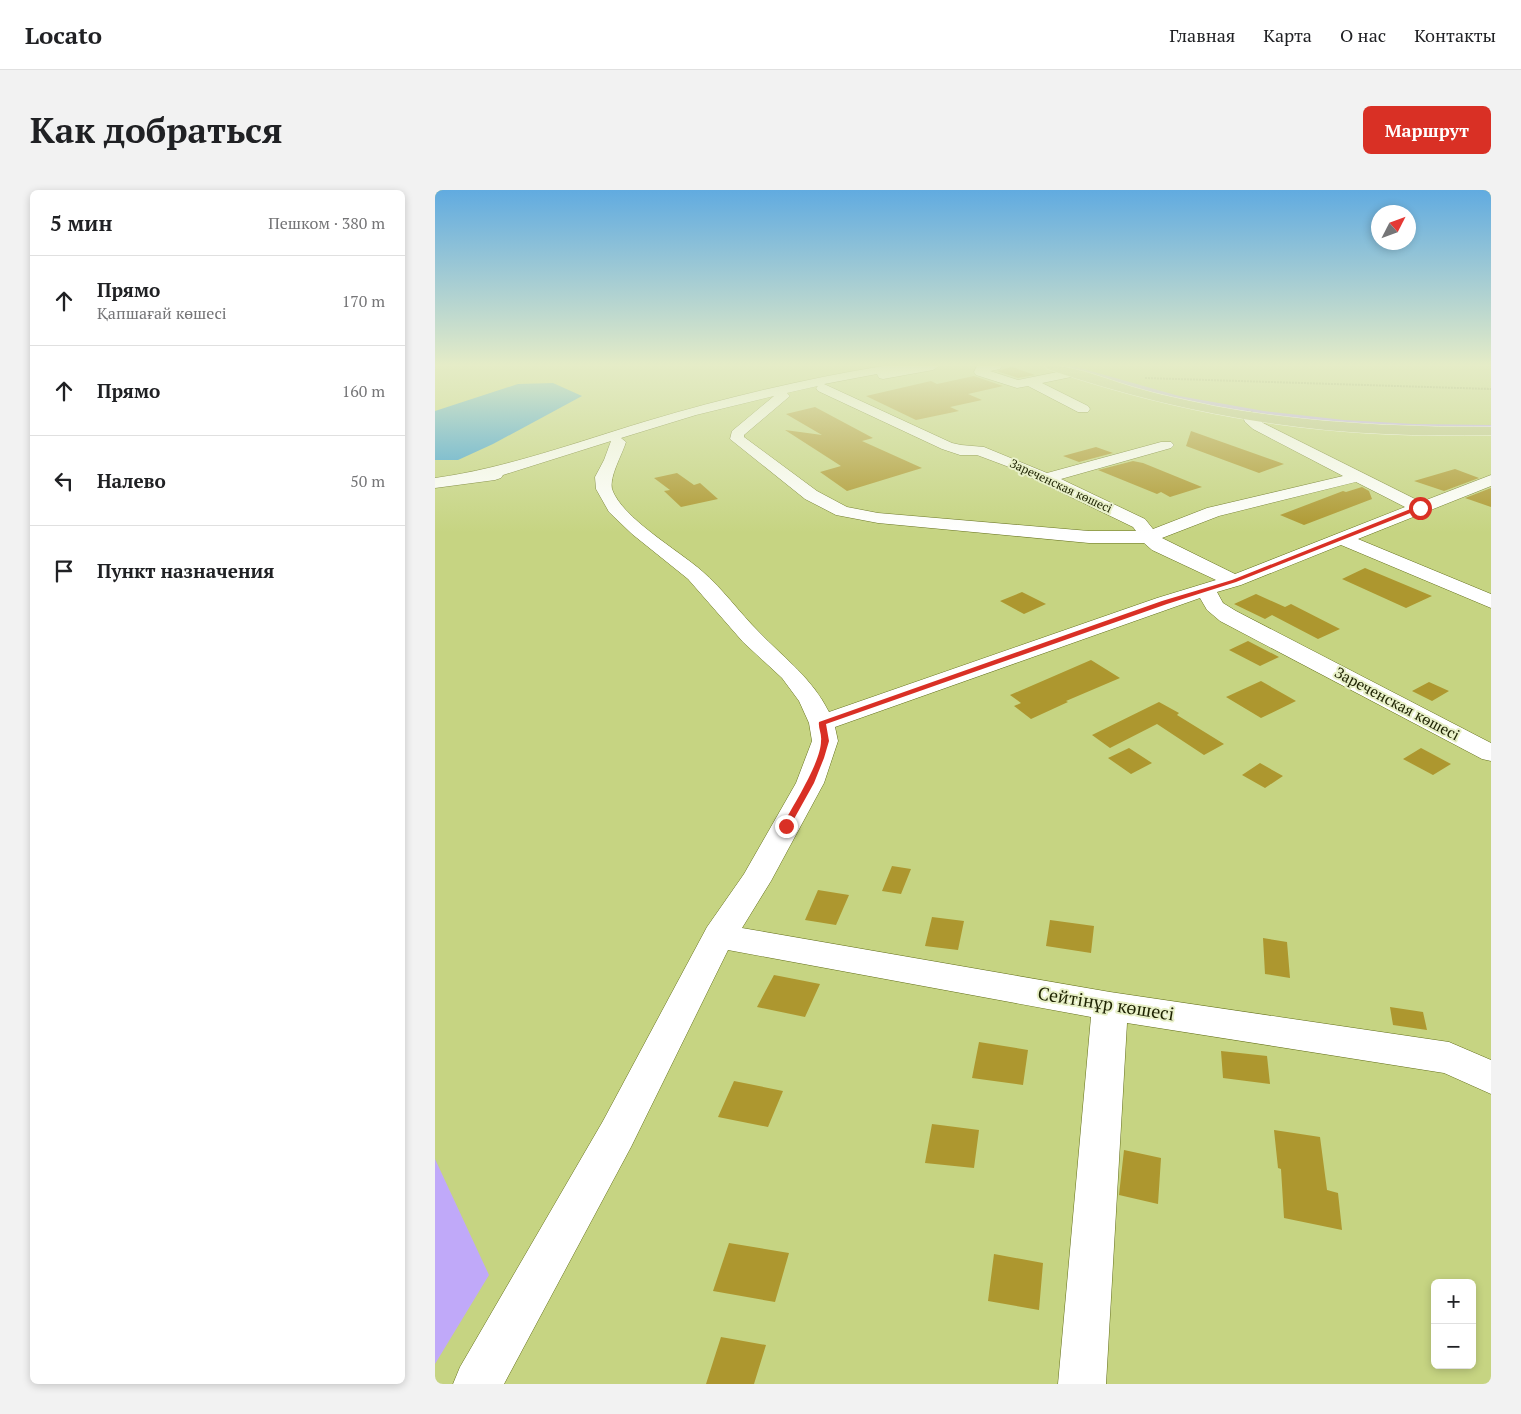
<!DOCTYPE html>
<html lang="ru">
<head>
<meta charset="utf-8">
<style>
	body { margin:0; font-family:"PT Serif",serif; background:#f2f2f2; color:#202124 }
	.controls { position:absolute; right:15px; bottom:15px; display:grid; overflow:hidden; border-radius:8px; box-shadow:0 2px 8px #0003 }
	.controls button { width:45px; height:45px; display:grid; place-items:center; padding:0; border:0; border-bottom:1px solid #e0e0e0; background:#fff; color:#202124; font:25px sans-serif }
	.compass { position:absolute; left:936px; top:15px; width:45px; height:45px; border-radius:50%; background:#fff; box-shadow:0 2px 8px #0003; rotate:48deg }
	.stop { position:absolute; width:15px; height:15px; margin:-11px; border:4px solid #d93025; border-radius:50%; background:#fff }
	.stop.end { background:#d93025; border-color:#fff; box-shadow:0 1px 5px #0008 }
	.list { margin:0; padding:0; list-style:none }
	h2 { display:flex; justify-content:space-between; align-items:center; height:65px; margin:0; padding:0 20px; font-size:21px }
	h2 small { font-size:16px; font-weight:400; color:#757577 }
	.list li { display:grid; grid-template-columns:32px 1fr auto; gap:15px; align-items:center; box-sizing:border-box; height:90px; padding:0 20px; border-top:1px solid #e0e0e0 }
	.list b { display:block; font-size:19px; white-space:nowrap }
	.list p { margin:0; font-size:16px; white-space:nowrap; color:#757577 }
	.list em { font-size:16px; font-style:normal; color:#757577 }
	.icon { flex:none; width:28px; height:28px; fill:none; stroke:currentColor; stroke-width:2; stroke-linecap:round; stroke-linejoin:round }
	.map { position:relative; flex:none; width:1056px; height:1194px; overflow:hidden; border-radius:8px }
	header { display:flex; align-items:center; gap:30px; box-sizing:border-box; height:70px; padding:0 25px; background:#fff; border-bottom:1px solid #e0e0e0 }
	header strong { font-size:24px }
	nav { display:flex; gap:28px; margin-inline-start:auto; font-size:18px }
	.intro { display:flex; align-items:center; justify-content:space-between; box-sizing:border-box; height:120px; padding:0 30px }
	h1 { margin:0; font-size:35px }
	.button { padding:12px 22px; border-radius:8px; background:#d93025; color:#fff; font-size:18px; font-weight:700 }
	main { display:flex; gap:30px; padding:0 30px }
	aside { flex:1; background:#fff; border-radius:8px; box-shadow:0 2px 8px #0003 }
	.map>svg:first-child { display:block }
</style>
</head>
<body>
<header>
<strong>Locato</strong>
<nav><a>Главная</a><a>Карта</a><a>О нас</a><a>Контакты</a></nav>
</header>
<div class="intro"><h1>Как добраться</h1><a class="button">Маршрут</a></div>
<main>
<aside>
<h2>5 мин<small>Пешком · 380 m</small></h2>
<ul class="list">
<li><svg class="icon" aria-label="ahead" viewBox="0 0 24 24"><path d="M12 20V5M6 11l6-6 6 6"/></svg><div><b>Прямо</b><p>Қапшағай көшесі</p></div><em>170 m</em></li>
<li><svg class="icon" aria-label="ahead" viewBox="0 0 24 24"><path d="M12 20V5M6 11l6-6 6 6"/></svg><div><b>Прямо</b></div><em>160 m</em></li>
<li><svg class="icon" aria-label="left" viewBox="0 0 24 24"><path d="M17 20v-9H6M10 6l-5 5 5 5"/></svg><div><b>Налево</b></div><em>50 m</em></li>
<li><svg class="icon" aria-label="arrive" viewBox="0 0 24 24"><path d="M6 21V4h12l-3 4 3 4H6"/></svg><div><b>Пункт назначения</b></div></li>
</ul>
</aside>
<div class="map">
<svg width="1056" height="1194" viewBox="0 0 1056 1194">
	<rect width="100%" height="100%" fill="#c6d482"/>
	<path fill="#c0a9f9" d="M625 176H638L744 206 829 221 909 230 979 234 1056 235V239C1007 237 957 238 908 234 812 226 715 209 625 176Z
		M0 969 54 1085 0 1174Z"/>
	<path fill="#389ed5" d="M118 193 147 206 58 254 23 270H0V221L83 194Z"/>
	<path fill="#ad972f" d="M577 177 600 185 583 188 562 181Z
		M539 186 568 196 533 204 547 210 515 217 524 221 481 230 431 206 496 191 502 194Z
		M380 217 438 248 427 251 487 278 412 301 385 282 406 276 350 240 387 245 351 224Z
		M756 241 849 274 824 283 751 256Z
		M661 257 678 263 644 272 628 266Z
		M698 271 708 273 767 297 735 307 726 302 722 304 663 280Z
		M1020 279 1044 288 1009 301 979 291Z
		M242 283 259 295 265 293 283 309 246 317 229 301 235 300 219 288Z
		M927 297 934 301 937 309 869 335 845 325 908 301 911 302Z
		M1056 298V317L1030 308Z
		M930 378 997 406 971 418 907 389Z
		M587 402 611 414 589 424 565 411Z
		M821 404 850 417 856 414 905 439 883 449 837 425 830 429 799 414Z
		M813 451 844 467 825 476 794 460Z
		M656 470 685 488 631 511 633 512 596 529 579 516 586 513 575 505Z
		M826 491 861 511 826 528 791 507Z
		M994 492 1014 501 997 511 977 501Z
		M724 512 744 523 742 525 789 554 769 565 722 534 675 558 657 545Z
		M694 558 717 573 696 584 673 568Z
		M986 558 1016 574 998 585 968 569Z
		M825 573 848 586 830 598 807 585Z
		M457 676 476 679 466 704 447 701Z
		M383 700 414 705 401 735 370 730Z
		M497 727 529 731 523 760 490 756Z
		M615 730 659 736 656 763 611 756Z
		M828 748 852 752 855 788 830 784Z
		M339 785 385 794 370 827 322 817Z
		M955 817 988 822 992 840 958 835Z
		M544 852 593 860 588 895 537 888Z
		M786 861 832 866 835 894 788 888Z
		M299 891 348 901 333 937 283 927Z
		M497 934 544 940 539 978 490 973Z
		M839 940 885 947 892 1000 903 1003 907 1040 849 1028 846 979 843 978Z
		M689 960 726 968 723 1014 684 1005Z
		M294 1053 354 1063 340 1112 278 1101Z
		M559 1064 608 1073 604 1120 553 1111Z
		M286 1147 331 1155 319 1194H271Z"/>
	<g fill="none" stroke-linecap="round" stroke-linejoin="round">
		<g stroke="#646f1b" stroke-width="1">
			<path id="minor" d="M448 176H504L498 180 448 189 444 188 442 184 389 194 517 253 526 255 549 257 612 283 726 252H736L739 255 736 258 626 289 710 329 718 339 772 318 908 286 818 239 810 232 807 225 809 222C820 219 821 227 828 233L986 312 1056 285V296L923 349 1056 404V418L906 355 806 395 782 402 788 413 801 421 1056 553V571L1047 569 785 431 772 420 765 408 400 537 403 551 389 593 336 691 307 738 675 802 1014 852 1056 870V904L1009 883 692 833 671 1194H623L656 827 293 760 196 957 69 1194H18L25 1177 168 931 272 737 309 684 361 593 377 551 374 533 364 511 347 488 308 452 253 389 197 344 174 322 161 299 160 287 169 270 176 251 68 285 66 288 60 290 0 298V288C72 278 142 252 212 231 289 208 369 189 448 176ZM383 196 381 198 383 201 507 259 525 265H542L574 277 698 337 701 341H654L443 323 412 317 382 301 309 247V245L355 206 352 203ZM339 206 297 241 295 249 370 309 401 325 443 333 654 353H709L717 360 781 390 722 408 394 522C377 488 350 469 324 442 304 422 288 399 267 381 243 360 187 328 177 299 174 287 187 265 191 252L186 248 261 225ZM921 292 970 317 800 384 727 348 784 326Z
				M542 176H567L565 179 555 181 583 190 637 179 641 180 643 183 641 186 607 193 653 216 655 219 653 222H643L593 196 582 198 541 185 539 182Z"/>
		</g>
		<g stroke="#fff" stroke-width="1">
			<path id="major" d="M610 176C633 173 674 190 698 197 724 205 752 210 779 216 871 233 963 237 1056 237V245C1021 245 985 246 950 244 834 239 721 216 612 179Z"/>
		</g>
		<path stroke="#8f9b58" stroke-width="2" stroke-dasharray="2 1" stroke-linecap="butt" d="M710 188 1056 199"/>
		<use href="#minor" fill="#fff" fill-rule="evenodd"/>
		<use href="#major" fill="#bdc58b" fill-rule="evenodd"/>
	</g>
	<linearGradient id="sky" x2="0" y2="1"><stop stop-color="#61abe0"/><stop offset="0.51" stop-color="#e5ecc7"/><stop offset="1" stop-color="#e5ecc7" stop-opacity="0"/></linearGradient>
	<rect width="1056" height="343" fill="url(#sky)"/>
	<path fill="#d93025" d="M983 316 988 318 801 392 732 414 391 534 394 551 389 568 379 593 354 638 351 639 347 636C358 616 386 572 386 551 387 544 383 538 384 532L727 411 797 390Z"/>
	<g text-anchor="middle" stroke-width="4" stroke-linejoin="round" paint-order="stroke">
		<g font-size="12" fill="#1e2302" stroke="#e9f1c9">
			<text transform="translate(626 296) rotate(25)" y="4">Зареченская көшесі</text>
		</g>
		<g font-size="15" fill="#1e2302" stroke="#e9f1c9">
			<text transform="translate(962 514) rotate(28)" y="5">Зареченская көшесі</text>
		</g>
		<g font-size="18" fill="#1e2302" stroke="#e9f1c9">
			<text transform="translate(671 814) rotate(9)" y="6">Сейтінұр көшесі</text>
		</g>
	</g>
</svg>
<div class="controls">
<button>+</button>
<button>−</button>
</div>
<svg class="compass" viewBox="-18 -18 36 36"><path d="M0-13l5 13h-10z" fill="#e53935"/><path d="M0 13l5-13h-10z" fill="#757577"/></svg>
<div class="stop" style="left:985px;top:318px"></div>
<div class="stop end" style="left:351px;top:636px"></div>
</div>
</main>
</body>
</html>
